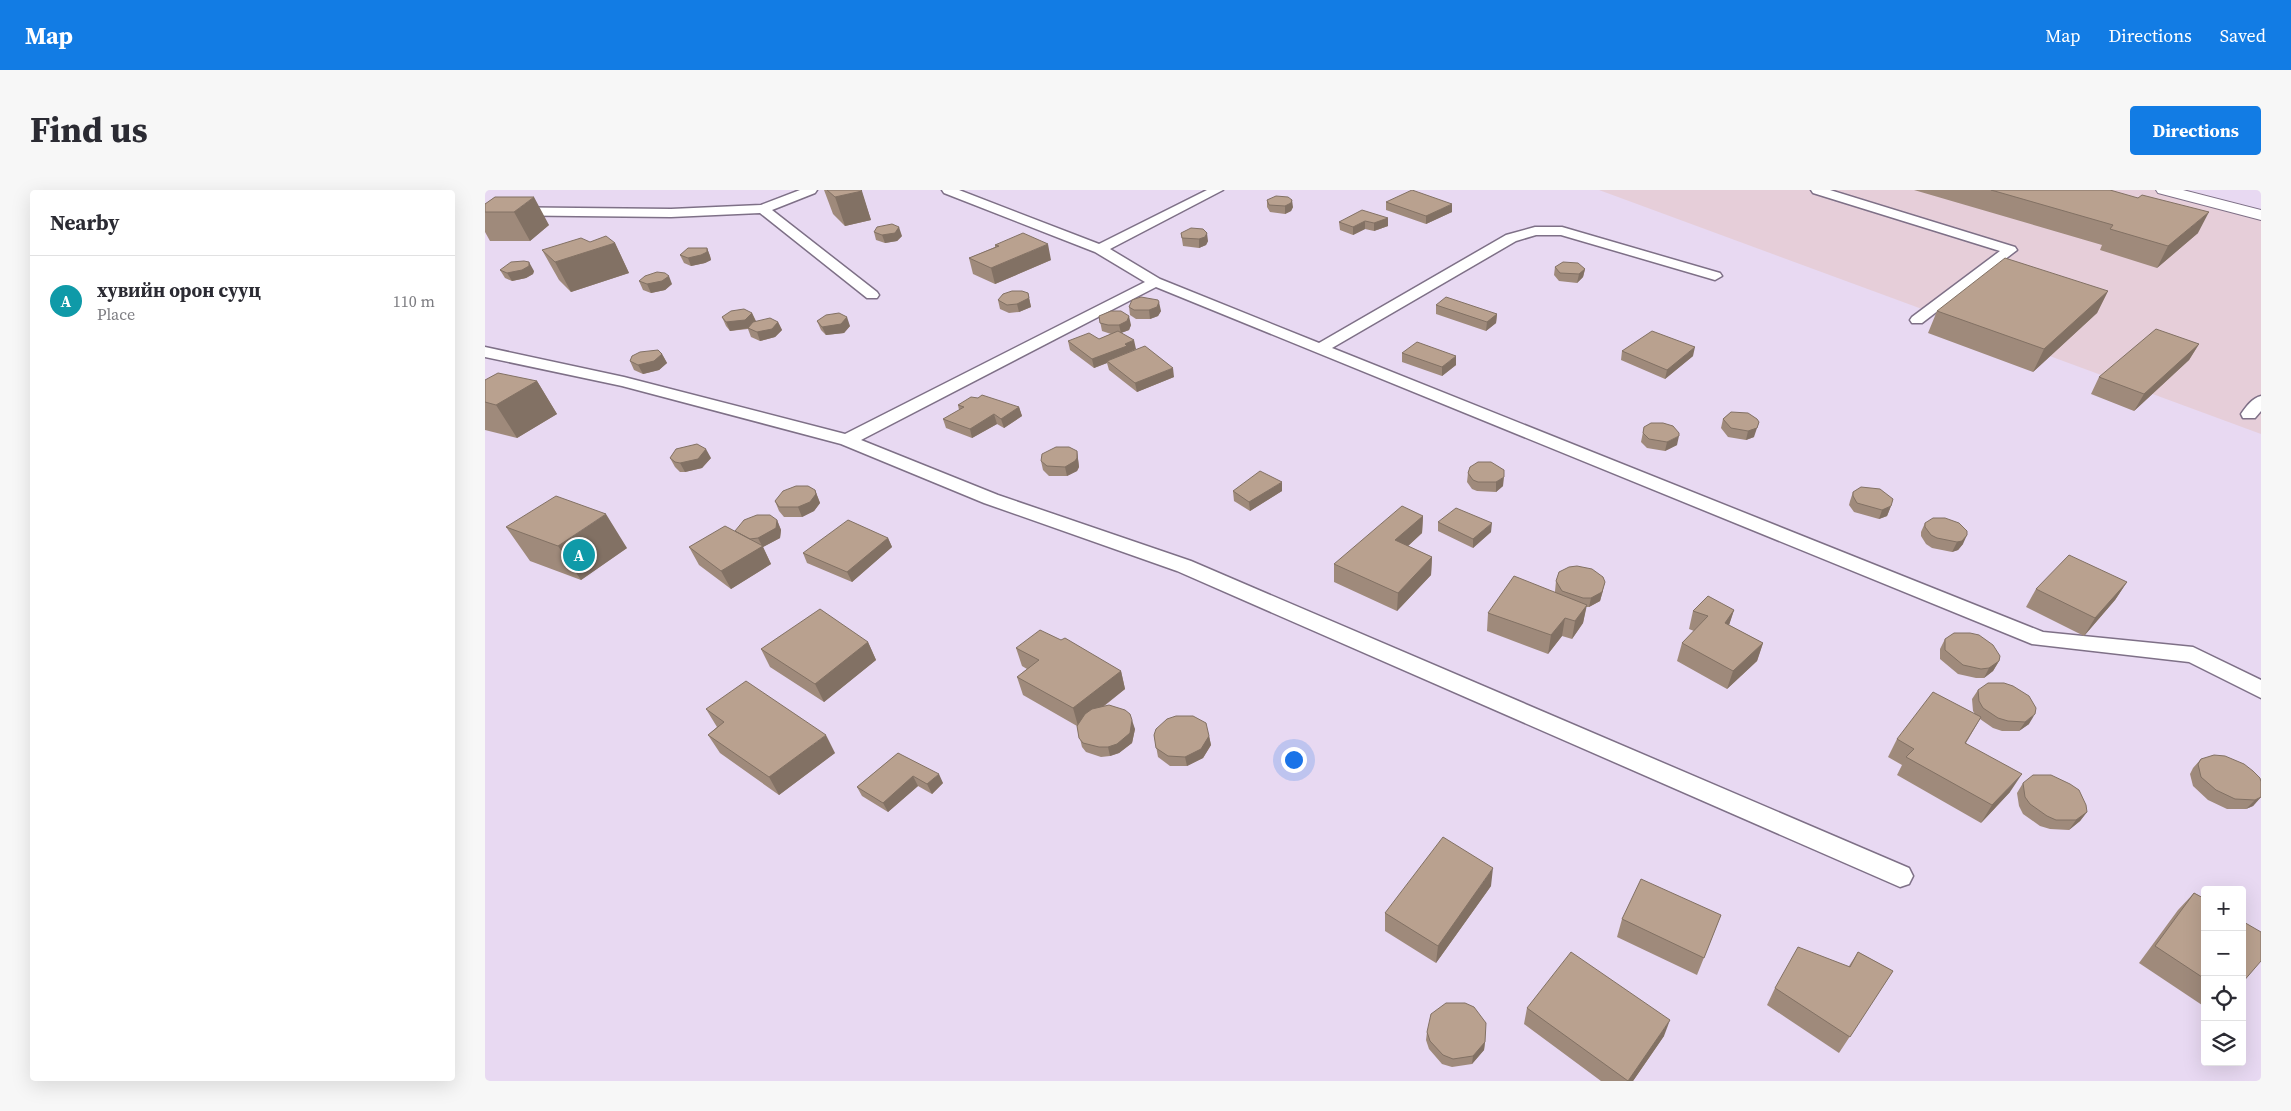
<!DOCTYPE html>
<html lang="en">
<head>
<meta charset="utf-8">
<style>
	body { margin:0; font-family:"Source Serif 4",serif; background:#f7f7f7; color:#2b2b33 }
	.controls { position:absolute; right:15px; bottom:15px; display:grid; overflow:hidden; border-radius:5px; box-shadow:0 5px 20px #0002 }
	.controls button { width:45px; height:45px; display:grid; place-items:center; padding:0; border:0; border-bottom:1px solid #e1e1e2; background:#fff; color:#2b2b33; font:25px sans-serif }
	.you { position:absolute; left:808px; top:569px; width:18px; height:18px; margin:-12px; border:4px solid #fff; border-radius:50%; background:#1a73e8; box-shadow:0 0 0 8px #1a73e833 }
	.badge { display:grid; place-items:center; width:32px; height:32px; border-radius:50%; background:#127ce4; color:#fff; font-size:16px; font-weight:700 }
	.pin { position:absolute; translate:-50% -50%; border:2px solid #fff; box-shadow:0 1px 5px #0006 }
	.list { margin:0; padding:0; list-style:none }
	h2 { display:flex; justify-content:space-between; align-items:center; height:65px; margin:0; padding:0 20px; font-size:21px }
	h2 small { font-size:16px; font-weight:400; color:#7c7c81 }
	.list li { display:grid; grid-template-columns:32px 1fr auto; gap:15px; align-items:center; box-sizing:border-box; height:90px; padding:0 20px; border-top:1px solid #e1e1e2 }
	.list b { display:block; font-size:19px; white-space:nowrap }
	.list p { margin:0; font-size:16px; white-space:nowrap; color:#7c7c81 }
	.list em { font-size:16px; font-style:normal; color:#7c7c81 }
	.icon { flex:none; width:28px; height:28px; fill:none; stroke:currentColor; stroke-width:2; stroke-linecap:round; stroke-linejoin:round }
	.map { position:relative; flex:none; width:1776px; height:891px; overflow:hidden; border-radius:5px }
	header { display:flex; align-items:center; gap:30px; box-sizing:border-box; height:70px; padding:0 25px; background:#127ce4; color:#fff }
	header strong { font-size:24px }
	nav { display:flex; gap:28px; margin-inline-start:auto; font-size:18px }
	.intro { display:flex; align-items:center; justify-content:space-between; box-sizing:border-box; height:120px; padding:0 30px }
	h1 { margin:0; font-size:35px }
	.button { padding:12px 22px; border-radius:5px; background:#127ce4; color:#fff; font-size:18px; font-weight:700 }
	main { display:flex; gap:30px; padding:0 30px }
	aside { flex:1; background:#fff; border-radius:5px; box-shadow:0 5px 20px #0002 }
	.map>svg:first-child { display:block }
</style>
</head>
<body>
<header>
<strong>Map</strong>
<nav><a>Map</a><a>Directions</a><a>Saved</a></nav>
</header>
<div class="intro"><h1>Find us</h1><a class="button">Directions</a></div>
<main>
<aside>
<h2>Nearby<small></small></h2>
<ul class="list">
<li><span class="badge" style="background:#0f9aa8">A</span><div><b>хувийн орон сууц</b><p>Place</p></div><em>110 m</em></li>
</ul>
</aside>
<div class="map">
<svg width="1776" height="891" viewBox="0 0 1776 891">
	<rect width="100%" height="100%" fill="#e8d9f2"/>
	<path fill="#e6ced9" d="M1114 0H1669L1776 29V244Z"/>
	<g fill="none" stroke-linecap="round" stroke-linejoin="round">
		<g stroke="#7e7087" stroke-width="3">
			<path id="service" d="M315 0H332L330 3 287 20 392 102 394 105 392 108H382L275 23 186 27 0 25V17L186 19 276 15Z
				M457 0H474L614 54 722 0H738L625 59 675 89 834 153 1021 45 1050 37H1077L1235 83 1237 86 1230 90 1076 45H1051L1031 51 847 158 1558 442 1708 457 1776 490V508L1704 472 1547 454 671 97 376 250 513 305 706 371 1424 678 1428 686 1424 694 1415 697 692 381 499 313 356 254 137 196 0 167V157L139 187 360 244 660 92 610 62 459 3Z
				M1326 0H1345L1530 57 1532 60 1437 133H1427L1425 130 1427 127 1515 61 1328 3Z
				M1776 206V221L1770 228H1758L1756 224C1761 217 1767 208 1776 206Z"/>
		</g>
		<g stroke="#7e7087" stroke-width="2">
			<path id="minor" d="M1671 0H1698L1776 20V30L1673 3Z"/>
		</g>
		<use href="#service" fill="#fff" fill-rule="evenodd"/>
		<use href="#minor" fill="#fff" fill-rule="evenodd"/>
	</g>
	<path fill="#9f8a7b" d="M339 0H376L386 30 360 36 348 24Z
		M1429 0H1625L1713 43 1672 78 1615 60 1617 55Z
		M10 7 64 35 45 51H5L0 42V14Z
		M782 10 808 17 806 21 800 24 785 22 782 17Z
		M901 12 967 22 941 34 901 20Z
		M903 28V36L889 41 880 39 868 45 855 40 854 32Z
		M389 42 417 46 412 51 400 53 391 50Z
		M696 43 723 51 721 55 714 58 698 56Z
		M105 52 130 53 144 83 86 102 74 90 57 60Z
		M510 55 566 70 510 94 488 84 484 68 510 57Z
		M222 58 225 66 226 70 220 73 206 76 199 73 195 65Z
		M1070 77 1100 79 1098 87 1092 93 1074 91 1069 85Z
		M15 80 49 81 48 84 41 88 27 91 20 88Z
		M154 91 187 94 180 100 166 103 158 100Z
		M1623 101 1612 123 1548 182 1443 143 1452 121Z
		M543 103 546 117 534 122 524 123 515 119 513 110Z
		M951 115 1012 124 1011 133 1001 141 951 124Z
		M644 117 676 121 673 126 665 129H651L645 125Z
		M267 123 271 131 293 132 297 140 290 147 275 151 266 147 263 139 245 141 241 136 237 127Z
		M614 126 646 135 644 140 636 143 651 159 643 163 689 187 652 202 624 180 622 173 609 178 585 160 583 151 614 149 626 144 617 141Z
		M332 131 365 136 359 143 341 145 336 140Z
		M1714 154 1704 170 1649 221 1606 204 1614 187Z
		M1137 161 1208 166 1180 189 1136 170Z
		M917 163 971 175 957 186 917 172Z
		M177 164 182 173 174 180 158 184 149 180 145 171Z
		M0 190 52 191 72 224 32 248 0 240Z
		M473 215 534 217 537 226 519 238 512 234 487 248 461 238 458 229 474 220Z
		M1246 222 1269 247 1261 250 1243 247 1236 238 1238 229Z
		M1159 237 1192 255 1180 261 1162 258 1156 252Z
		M592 261 594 277 592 281 582 286H564L558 280 556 271Z
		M185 268H226L217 278 200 282H195L190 277Z
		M993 272 1018 296 1011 302 992 301 987 299 982 292 983 283Z
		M330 300 335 313 329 321 317 327H299L294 321 290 311Z
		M748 301H797L765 321 749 311Z
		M1368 302 1406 316 1402 326 1394 329 1369 322 1364 315 1365 311Z
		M938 326 937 343 923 356 947 367 946 385 912 421 849 392V374Z
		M292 330 296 340 295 348 278 357 286 374 246 399 214 375 204 357 250 341Z
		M953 332 1006 342 988 358 953 341Z
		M1440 333 1478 354 1473 360 1467 362 1447 358 1441 354 1436 346V342Z
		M21 337 142 358 96 390 45 371Z
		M403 348 407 357 367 392 322 373 318 363Z
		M1071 391 1118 401 1115 411 1104 417H1101L1098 433 1087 449 1077 446 1063 464 1002 441 1003 423 1070 402V401Z
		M1642 392 1630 410 1599 446 1541 417 1551 399Z
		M1249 420 1244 435 1278 453 1272 471 1242 499 1192 471 1197 453 1209 441 1204 439 1208 421Z
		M1460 449 1514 471 1508 481 1499 488H1491L1473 484 1455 469V459Z
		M383 452 391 470 339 512 285 477 276 459Z
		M531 458 636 481 640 499 618 517 650 539 647 553 634 563 625 566 616 567 601 562 597 557 592 536 538 505 532 487 542 479 537 476Z
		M1493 500 1544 534 1534 541H1517L1508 538 1495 529 1481 553 1525 602 1496 633 1412 585 1417 575 1403 567 1412 549 1490 524 1488 521 1487 509Z
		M221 519 350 563 294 605 235 563 223 545 232 537Z
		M669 545 724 546 726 555 718 568 702 576H685L673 567Z
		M413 563 458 593 447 604 433 596 403 622 377 606 372 597Z
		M1716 569 1776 607 1768 616 1761 619H1742L1723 610 1708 596 1705 584 1708 578Z
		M1538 593 1602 622 1595 631 1584 640 1565 639 1555 636 1538 624 1534 616 1532 603Z
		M1006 696 951 773 900 741V723Z
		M1709 703 1720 709V817L1654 773 1693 720Z
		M1236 725 1212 785 1132 747 1137 729Z
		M1373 762 1408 781 1354 863 1282 815 1290 798 1364 776Z
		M1042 818 1179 846 1148 891H1116L1039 834Z
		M942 842 1000 852 999 860 987 874 967 877 957 874 944 859 941 850Z"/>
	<path fill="#827164" d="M377 1 386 30 360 36 350 7Z
		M49 7 64 35 45 51 29 22Z
		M807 10 808 17 806 21 800 24V16Z
		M967 14V22L941 34V26Z
		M1724 22 1713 43 1672 78 1683 56Z
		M903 28V36L889 41V33Z
		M880 31V39L868 45V37Z
		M414 37 417 46 412 51 400 53 397 45Z
		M722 43 723 51 721 55 714 58V49Z
		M130 53 144 83 86 102 70 72Z
		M563 54 566 70 510 94 506 78Z
		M222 58 225 66 226 70 220 73 206 76 203 68Z
		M44 72 49 81 48 84 41 88 27 91 22 83Z
		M1100 79 1098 87 1092 93 1094 84Z
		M184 86 187 94 180 100 166 103 162 94Z
		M1623 101 1612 123 1548 182 1559 159Z
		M543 103 546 117 534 122 532 114Z
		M674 112 676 121 673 126 665 129 664 120Z
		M267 123 271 132 264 138 245 141 241 132Z
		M1012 124 1011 133 1001 141 1002 132Z
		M644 126 646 135 644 140 636 143 634 135Z
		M362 127 365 136 359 143 341 145 337 137Z
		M293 132 297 140 290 147 275 151 272 142Z
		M649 150 651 159 622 171V173L609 178 607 169Z
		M1714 154 1704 170 1649 221 1659 204Z
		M1210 157 1208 166 1180 189 1182 180Z
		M177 164 182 173 174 180 158 184 153 175Z
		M971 166V175L957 186V177Z
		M688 178 689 187 652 202 650 193Z
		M52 191 72 224 32 248 11 215Z
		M534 217 537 226 519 238 516 229Z
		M509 224 512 234 487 248 485 239Z
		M1274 232 1269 247 1261 250 1263 241Z
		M1194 246 1192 255 1180 261 1182 252Z
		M221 259 226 268 217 278 200 282 195 273Z
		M592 261 594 277 592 281 582 286 580 277Z
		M1019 287 1018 296 1011 302V292Z
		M797 292V301L765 321 764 312Z
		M330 300 335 313 329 321 317 327 313 317Z
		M1406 316 1402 326 1394 329 1397 320Z
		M121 324 142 358 96 390 73 356Z
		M938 326 937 343 910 368V350Z
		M292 330 296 340 295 348 278 357 286 374 246 399 236 381 277 356 273 348Z
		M1007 333 1006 342 988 358V349Z
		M1482 345 1478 354 1473 360 1467 362 1472 352Z
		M403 348 407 357 367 392 362 382Z
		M947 367 946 385 912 421 913 403Z
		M1120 392 1115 411 1104 417 1106 408Z
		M1642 392 1630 410 1599 446 1610 428Z
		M1102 415 1098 433 1087 449 1090 431Z
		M1249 420 1243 438 1240 433Z
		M1080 428 1077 446 1063 464 1066 445Z
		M383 452 391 470 339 512 330 494Z
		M1278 453 1272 471 1242 499 1248 481Z
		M1514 471 1508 481 1499 488 1504 478Z
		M636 481 640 499 593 536 588 518Z
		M1550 524 1544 534 1534 541 1540 532Z
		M647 530 650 539 647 553 634 563 625 566 623 557Z
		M341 545 350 563 294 605 284 587Z
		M724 546 726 555 718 568 702 576 700 567Z
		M454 584 458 593 447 604 442 594Z
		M1537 584 1525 602 1496 633 1507 615Z
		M428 586 433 596 403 622 398 613Z
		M1776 607 1768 616 1761 619 1770 610Z
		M1602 622 1595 631 1584 640 1591 630Z
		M1008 678 1006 696 951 773 953 756Z
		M1185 830 1179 846 1148 891H1143Z
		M1000 852 999 860 987 874 988 866Z"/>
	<path fill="#b9a18f" stroke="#827164" d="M342 0H376L377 1 350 7Z
		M927 0 967 14 941 26 901 12Z
		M1506 0H1625L1653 8 1657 5 1724 22 1683 56 1625 39 1628 35Z
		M791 6 803 7 807 10 806 13 800 16 784 15 782 10Z
		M10 7H49L29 22H0V14Z
		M877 20 903 28 889 33 880 31 868 37 854 32Z
		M407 34 414 37 410 43 397 45 389 42 392 37Z
		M706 38 718 39 722 43 720 47 714 49 697 48 696 43Z
		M538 43 563 54 506 78 484 68 514 56 510 55Z
		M121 46 130 53 70 72 57 60 96 48 105 52Z
		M203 58H222V62L216 65 203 68 195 65Z
		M1520 68 1623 101 1559 159 1452 121Z
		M39 71 44 72V76L37 80 22 83 15 80 26 72Z
		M1078 72 1093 73 1100 79 1094 84 1075 83 1070 77Z
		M172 82 180 83 184 86 177 91 162 94 154 91 160 86Z
		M527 101H537L543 103 544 108 532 114 522 115 513 110 518 104Z
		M656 107 673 110 674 112 672 117 664 120H649L644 117 647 110Z
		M961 107 1012 124 1002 132 951 115Z
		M259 119 267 123 260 130 241 132 237 127 246 121Z
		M626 121H636L644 126 642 131 634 135H623L615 133 614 126Z
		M354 123 362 127 356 134 337 137 332 131 341 125Z
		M285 128 293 132 287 139 272 142 263 138 268 132Z
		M1671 139 1714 154 1659 204 1614 187Z
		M633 141 649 150 640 154 642 156 607 169 583 151 604 143 614 149Z
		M1167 141 1210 157 1182 180 1137 161Z
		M932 152 971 166 957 177 917 163Z
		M660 156 688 178 650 193 622 171Z
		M173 160 177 164 169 171 153 175 145 171 147 166 155 162Z
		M13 183 52 191 11 215 0 212V190Z
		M497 205 534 217 516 229 509 224 485 239 458 229 479 217 473 215 486 207 493 208Z
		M1246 222 1263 223 1272 229 1274 232 1272 238 1263 241 1246 238 1238 229Z
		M1166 233H1178L1188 236 1194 243V246L1182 252 1164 249 1158 243 1159 237Z
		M212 254 221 259 213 269 195 273 190 272 185 268 191 259Z
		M571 257H584L592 261V268L590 271 580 277 562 276 556 271 557 264Z
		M993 272H1006L1019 280V287L1011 292H993L988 290 983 283 985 277Z
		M775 281 797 292 764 312 748 301Z
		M311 296H323L330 300 331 304 325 312 313 317H294L290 311 298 301Z
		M1376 297 1395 299 1408 309 1406 316 1397 320 1372 313 1368 306V302Z
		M71 306 121 324 73 356 21 337Z
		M917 316 938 326 910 350 947 367 913 403 849 374Z
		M971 318 1007 333 988 349 953 332Z
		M272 325H285L292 330 291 338 273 348 265 349 250 341 259 330Z
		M1448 328H1460L1474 333 1482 341V345L1477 351 1472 352 1452 348 1446 345 1440 337V333Z
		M363 330 403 348 362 382 318 363Z
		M240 336 278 356 236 381 204 357Z
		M1584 365 1642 392 1610 428 1551 399Z
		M1092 376 1107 379 1118 387 1120 392 1117 402 1106 408H1098L1077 401 1071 391 1074 382 1084 377Z
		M1029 386 1102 415 1090 431 1080 428 1066 445 1003 423Z
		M1223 406 1249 420 1240 433 1278 453 1248 481 1197 453 1223 426 1208 421Z
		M335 419 383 452 330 494 276 459Z
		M555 440 576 450 580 448 636 481 588 518 532 487 554 470 531 458Z
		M1469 443H1485L1494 445 1508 455 1515 466 1514 471 1504 478 1496 479 1478 475 1460 460V449Z
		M261 491 341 545 284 587 223 545 239 532 221 519Z
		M1503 493H1519L1528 496 1544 506 1551 518 1550 524 1540 532 1523 531 1513 528 1498 518 1494 511 1493 500Z
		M1448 502 1496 527 1480 553 1537 584 1507 615 1421 567 1429 559 1412 549Z
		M624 515 640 520 645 524 647 530 645 543 632 554 623 557H614L598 553 594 548 592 536 600 524 607 519Z
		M691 526H708L721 533 724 546 716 559 700 567 683 566 671 558 669 545 671 539 682 529Z
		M413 563 454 584 442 594 428 586 398 613 372 597Z
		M1729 565 1740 566 1759 574 1768 581 1775 588 1776 592V607L1770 610 1750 609 1731 600 1716 587 1713 574 1716 569Z
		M1548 585H1566L1585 594 1594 600 1601 615 1602 622 1591 630H1571L1562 626 1545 614 1540 607 1538 593Z
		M958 647 1008 678 953 756 900 723Z
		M1156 689 1236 725 1219 768 1137 729Z
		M1709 703 1720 709V789L1670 756Z
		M1757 731 1776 742V771L1757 793Z
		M1313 757 1365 777 1373 762 1408 781 1365 847 1290 798Z
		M1086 762 1185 830 1143 891 1042 818Z
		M961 813H980L989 817 1001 833 1000 852 988 866 968 869 958 865 945 851 942 842 946 824Z"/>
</svg>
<div class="controls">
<button>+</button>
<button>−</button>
<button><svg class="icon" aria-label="locate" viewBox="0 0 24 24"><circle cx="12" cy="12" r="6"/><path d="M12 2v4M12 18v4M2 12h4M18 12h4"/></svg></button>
<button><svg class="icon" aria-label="layers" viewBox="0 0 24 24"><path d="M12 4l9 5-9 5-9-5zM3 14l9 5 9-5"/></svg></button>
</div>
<div class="you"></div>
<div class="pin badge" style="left:94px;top:365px;background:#0f9aa8">A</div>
</div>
</main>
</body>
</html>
